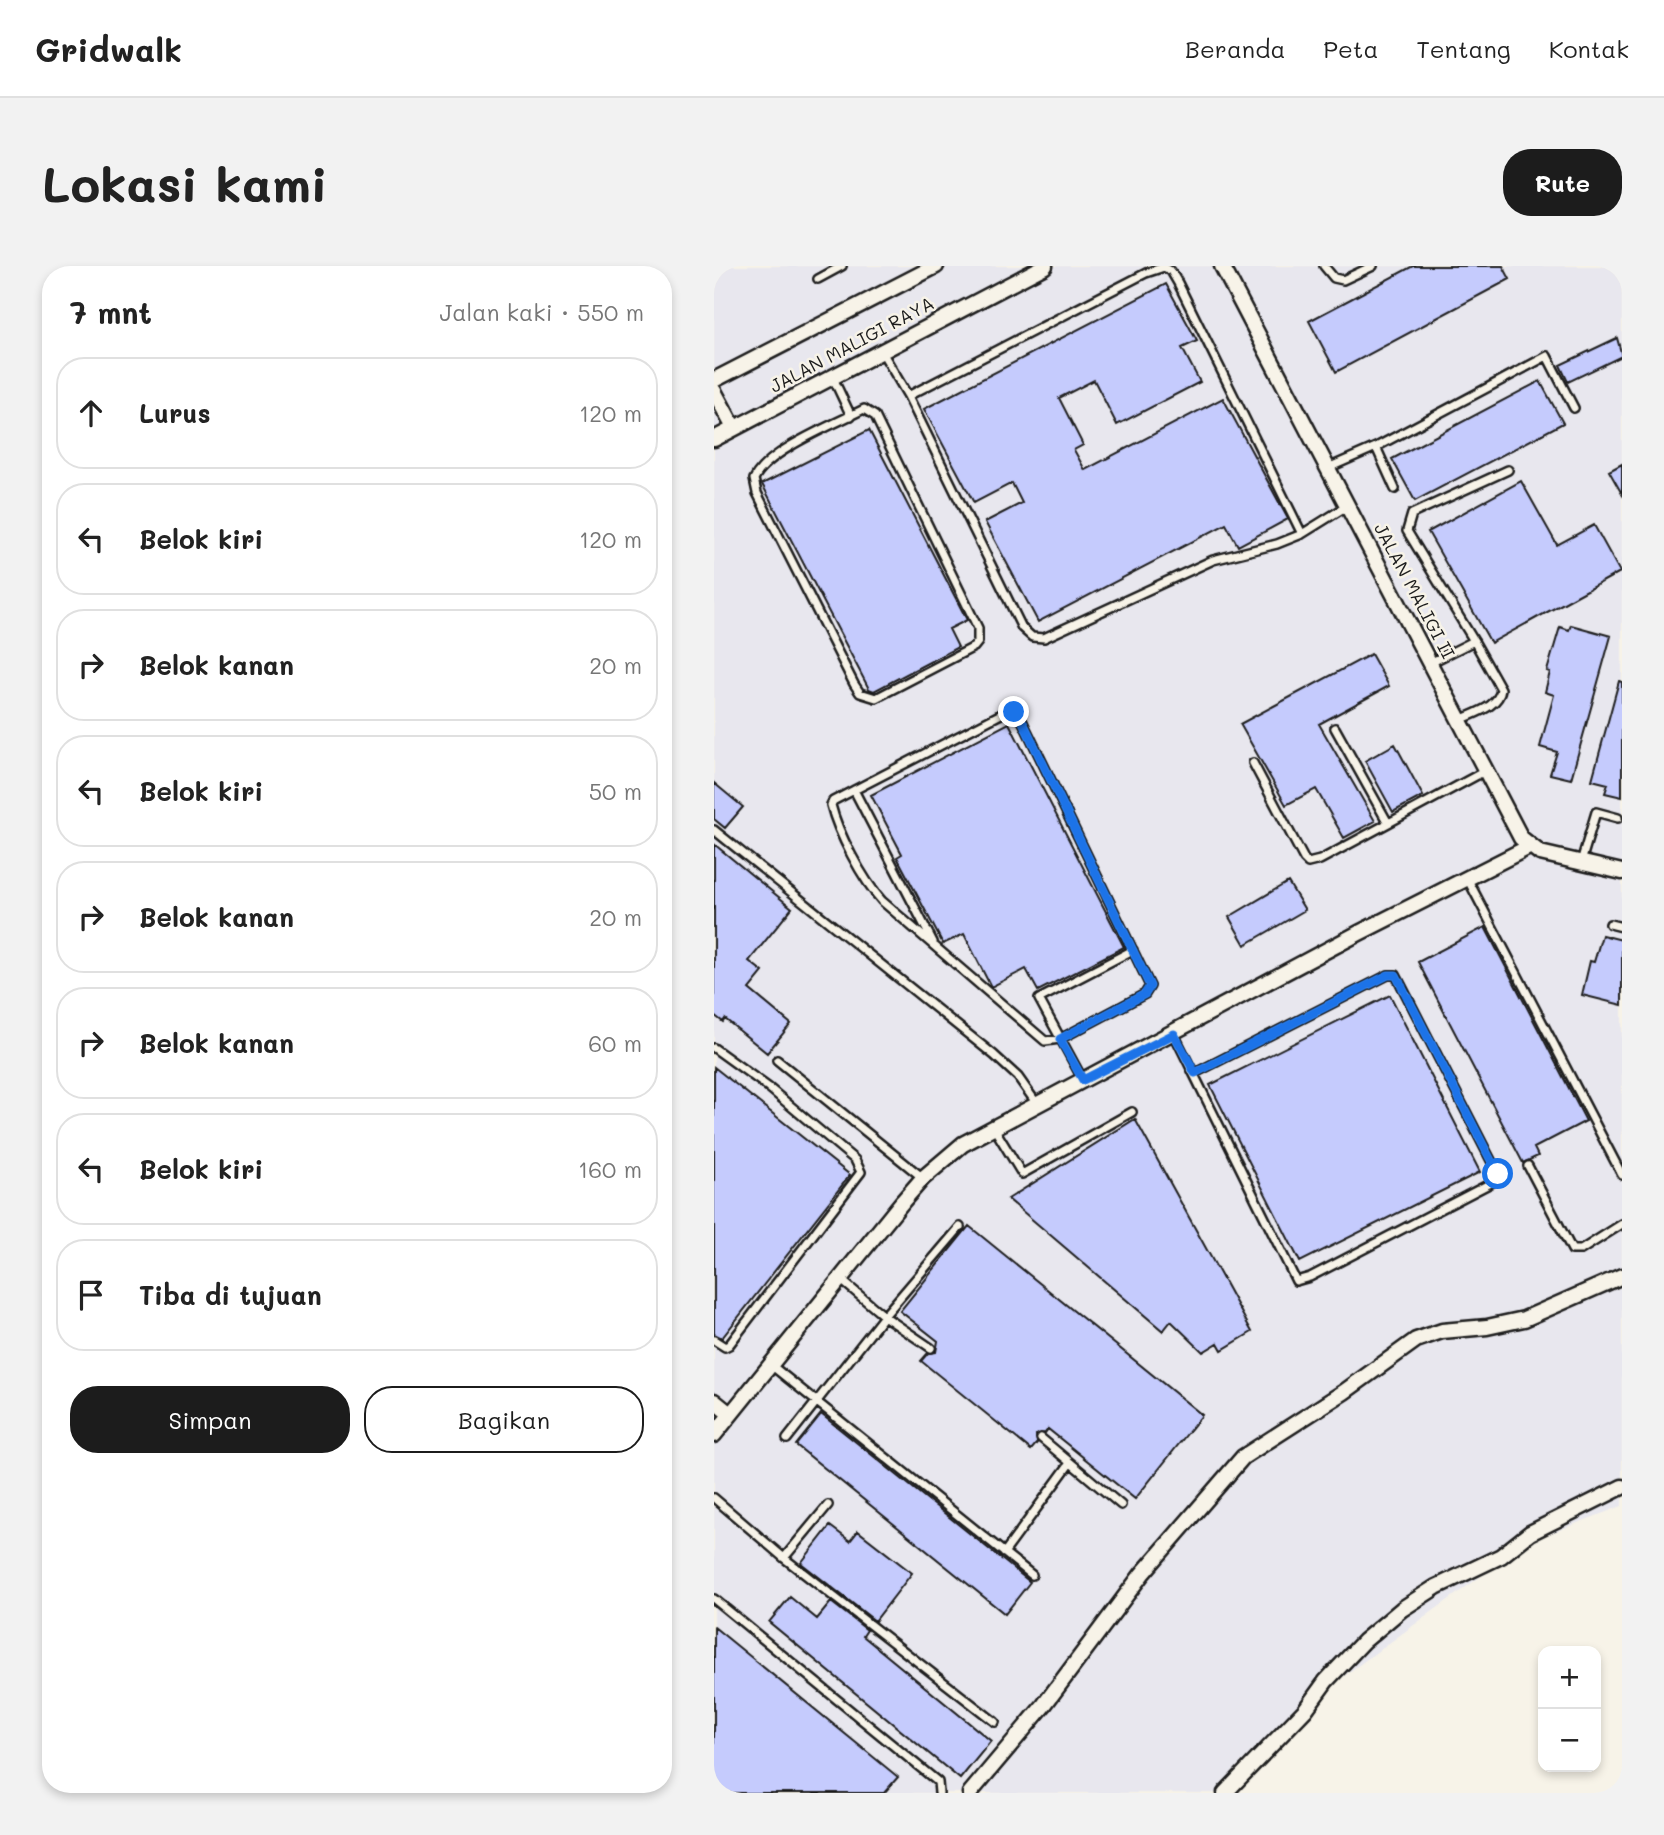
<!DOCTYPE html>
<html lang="id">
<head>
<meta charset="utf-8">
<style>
	body { margin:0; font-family:Mali,sans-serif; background:#f2f2f2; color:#222 }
	.controls { position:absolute; right:21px; bottom:21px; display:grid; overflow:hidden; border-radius:14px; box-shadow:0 4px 10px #0003 }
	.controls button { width:63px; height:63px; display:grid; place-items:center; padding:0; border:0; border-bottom:2px solid #e0e0e0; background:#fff; color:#222; font:35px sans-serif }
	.stop { position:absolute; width:21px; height:21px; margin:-16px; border:5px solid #1a73e8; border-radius:50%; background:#fff }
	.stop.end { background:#1a73e8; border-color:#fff; box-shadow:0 2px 7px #0008 }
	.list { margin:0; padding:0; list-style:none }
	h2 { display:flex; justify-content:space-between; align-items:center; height:91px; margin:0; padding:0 28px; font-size:30px }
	h2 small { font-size:23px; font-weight:400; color:#767676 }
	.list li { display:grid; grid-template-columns:46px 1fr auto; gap:21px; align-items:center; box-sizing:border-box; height:112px; margin:0 14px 14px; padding:0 14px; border:2px solid #e0e0e0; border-radius:28px }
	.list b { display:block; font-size:26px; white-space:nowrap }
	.list em { font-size:23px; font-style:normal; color:#767676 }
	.actions { display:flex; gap:14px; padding:21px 28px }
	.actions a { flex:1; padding:16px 0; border:2px solid #1c1c1c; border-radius:28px; text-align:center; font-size:24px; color:#1c1c1c }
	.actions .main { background:#1c1c1c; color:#fff }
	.icon { flex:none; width:38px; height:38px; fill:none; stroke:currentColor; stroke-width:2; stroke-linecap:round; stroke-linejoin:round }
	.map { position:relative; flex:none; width:908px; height:1527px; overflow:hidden; border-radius:28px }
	header { display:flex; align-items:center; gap:42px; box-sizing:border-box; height:98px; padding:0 35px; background:#fff; border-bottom:2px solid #e0e0e0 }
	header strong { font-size:33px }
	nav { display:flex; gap:38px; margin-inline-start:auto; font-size:24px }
	.intro { display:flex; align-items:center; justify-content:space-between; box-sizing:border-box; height:168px; padding:0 42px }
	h1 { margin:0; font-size:49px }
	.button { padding:18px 32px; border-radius:28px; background:#1c1c1c; color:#fff; font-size:24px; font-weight:700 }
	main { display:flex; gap:42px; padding:0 42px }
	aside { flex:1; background:#fff; border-radius:28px; box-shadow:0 4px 10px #0003 }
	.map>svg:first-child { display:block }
</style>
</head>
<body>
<header>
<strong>Gridwalk</strong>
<nav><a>Beranda</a><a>Peta</a><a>Tentang</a><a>Kontak</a></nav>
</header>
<div class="intro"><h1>Lokasi kami</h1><a class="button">Rute</a></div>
<main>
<aside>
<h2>7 mnt<small>Jalan kaki · 550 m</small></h2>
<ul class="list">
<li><svg class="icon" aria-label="ahead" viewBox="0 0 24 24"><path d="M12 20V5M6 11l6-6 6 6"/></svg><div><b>Lurus</b></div><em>120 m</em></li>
<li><svg class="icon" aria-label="left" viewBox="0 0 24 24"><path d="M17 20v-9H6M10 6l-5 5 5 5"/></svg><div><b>Belok kiri</b></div><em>120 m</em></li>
<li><svg class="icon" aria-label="right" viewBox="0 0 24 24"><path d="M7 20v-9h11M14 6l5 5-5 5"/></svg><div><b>Belok kanan</b></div><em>20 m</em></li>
<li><svg class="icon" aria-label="left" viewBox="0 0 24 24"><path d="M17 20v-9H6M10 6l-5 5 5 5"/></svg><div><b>Belok kiri</b></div><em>50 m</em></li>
<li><svg class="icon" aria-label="right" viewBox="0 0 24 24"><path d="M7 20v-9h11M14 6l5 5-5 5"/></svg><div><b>Belok kanan</b></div><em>20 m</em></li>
<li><svg class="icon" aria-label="right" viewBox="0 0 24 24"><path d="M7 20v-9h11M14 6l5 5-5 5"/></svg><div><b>Belok kanan</b></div><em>60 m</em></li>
<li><svg class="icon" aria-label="left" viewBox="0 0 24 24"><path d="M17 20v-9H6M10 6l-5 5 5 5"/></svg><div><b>Belok kiri</b></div><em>160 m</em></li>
<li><svg class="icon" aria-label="arrive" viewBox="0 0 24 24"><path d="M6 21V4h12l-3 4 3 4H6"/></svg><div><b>Tiba di tujuan</b></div></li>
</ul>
<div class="actions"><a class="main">Simpan</a><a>Bagikan</a></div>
</aside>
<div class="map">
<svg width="908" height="1527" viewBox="0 0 908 1527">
	<rect width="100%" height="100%" fill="#f7f3e8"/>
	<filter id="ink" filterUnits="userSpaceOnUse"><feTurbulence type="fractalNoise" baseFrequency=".0143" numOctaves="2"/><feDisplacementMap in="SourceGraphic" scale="14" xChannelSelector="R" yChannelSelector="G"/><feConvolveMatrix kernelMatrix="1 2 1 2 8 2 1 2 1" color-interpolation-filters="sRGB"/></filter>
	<g filter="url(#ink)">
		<path fill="#e8e7ee" d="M0 0H908V1240L814 1276 627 1412 520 1527H0Z"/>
		<path fill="#c5cbfd" stroke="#1c1c1c" stroke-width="2" d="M699 0H789L796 13 622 106 595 55Z
			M452 18 483 75 468 82 486 116 403 159 380 114 345 132 369 179 360 184 371 204 509 132 574 253 524 280 512 258 324 356 271 256 308 237 298 217 260 237 210 143Z
			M903 72 908 90 854 116 846 99Z
			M826 115 849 157 701 235 678 193Z
			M155 164 253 354 235 363 244 381 160 425 155 423 48 218Z
			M908 198V228L895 205Z
			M807 215 843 279 880 259 906 306 777 377 714 266Z
			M857 359 897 370 857 513 836 508 843 486 826 481 840 429 831 426 836 406 833 405 846 361 855 364Z
			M657 388 675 420 605 458 661 555 630 572 602 523 572 539 526 458Z
			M905 415 908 416V531L891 527 894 518 878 514Z
			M295 457 410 681 324 725 312 703 277 721 250 668 229 678 183 591 188 588 157 529Z
			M681 478 709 530 679 546 651 495Z
			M0 517 29 541 11 562 0 553Z
			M0 578 78 642 35 695 49 706 35 723 77 758 53 787 11 753 9 756 0 749Z
			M574 616 591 644 531 679 515 651Z
			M771 661 872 855 820 882 824 890 809 897 704 696Z
			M888 669 908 674V739L868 729 876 695 880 696Z
			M676 729 766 906 586 996 496 819Z
			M0 801 136 909 8 1072 0 1068Z
			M421 853 538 1066 508 1084 504 1077 489 1086 457 1055 449 1065 294 933Z
			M255 960 488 1149 421 1233 334 1163 331 1167 322 1169 323 1177 317 1184 207 1095 214 1087 222 1086 224 1075 186 1045Z
			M107 1148 316 1316 291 1348 82 1179Z
			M116 1260 136 1275 144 1265 198 1307 161 1355 87 1297Z
			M76 1331 103 1353 117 1336 153 1364 149 1370 277 1475 246 1513 55 1356Z
			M0 1361 184 1511 170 1527H0Z"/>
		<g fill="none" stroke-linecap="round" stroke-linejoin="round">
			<g stroke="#1c1c1c" stroke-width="12">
				<path id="service" d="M610 0 620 12 629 14 659 0
					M104 13 128 0
					M168 86 194 130 308 362 318 371 330 372 499 294 563 278 588 268
					M119 112 137 150
					M194 130 432 7 450 1 457 5 464 17 588 268 633 240
					M150 143 161 150 264 362V376L260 381 162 432 146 427 140 418 43 227 40 213C54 184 121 158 150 143Z
					M662 181 681 223
					M614 202 662 181 833 90 860 142
					M716 397 760 375 693 265 698 248 794 204
					M293 445 306 450 436 720 431 728 346 773 331 775 168 635C148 613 124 567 117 539L119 535Z
					M746 454C760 447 785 441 787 423L760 375
					M621 462 674 557
					M539 497 590 593 594 597 606 594 771 505
					M140 524 219 676
					M0 564 280 789 304 811 323 838
					M867 596 882 546 904 552
					M753 612 908 909
					M896 658 908 661
					M460 768 582 1015 596 1011 779 916 784 908 682 709H674L481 807
					M0 782 54 821 141 894 147 906 15 1079 11 1081 0 1074
					M63 794 209 912
					M369 814 325 733 419 684
					M280 862 308 908 418 846
					M814 900 858 984H867L908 958
					M125 1012 170 1050 217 1082
					M57 1099 318 1309
					M327 1172 407 1239
					M73 1173 170 1050 246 961
					M0 1232 70 1292 281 1456
					M290 1287 356 1197
					M70 1292 114 1239
					M0 1333 224 1516 225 1527"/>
			</g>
			<g stroke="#1c1c1c" stroke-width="19">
				<path id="minor" d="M508 0 807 572 826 587 908 606
					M0 114 222 0
					M0 125 20 162
					M0 173 331 0
					M0 1135 16 1148
					M0 1169 189 935 209 912 249 878 645 667 815 581
					M256 1527 330 1439 428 1308 529 1191 630 1126 702 1074 728 1065 773 1061 810 1053 908 1010
					M511 1527 591 1444 612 1415 650 1375 688 1343 722 1321 787 1290 816 1267 908 1221"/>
			</g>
			<use href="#service" stroke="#f7f3e8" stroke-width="7"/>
			<use href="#minor" stroke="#f7f3e8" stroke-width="14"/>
		</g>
	</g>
	<g fill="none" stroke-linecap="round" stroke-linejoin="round" filter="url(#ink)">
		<path stroke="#1a73e8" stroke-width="9" d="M300 446 306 450 436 720 431 728 346 773 369 814 460 768 481 807 674 709H682L784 908"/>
	</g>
	<g text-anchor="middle" stroke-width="5" stroke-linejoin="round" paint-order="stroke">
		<g font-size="18" fill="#1c1c1c" stroke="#f7f3e8">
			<text transform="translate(138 79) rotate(-28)" y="6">JALAN MALIGI RAYA</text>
			<text transform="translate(700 325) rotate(62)" y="6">JALAN MALIGI II</text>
		</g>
	</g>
</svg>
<div class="controls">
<button>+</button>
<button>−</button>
</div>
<div class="stop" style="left:784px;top:908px"></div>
<div class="stop end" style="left:300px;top:446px"></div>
</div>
</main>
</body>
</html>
